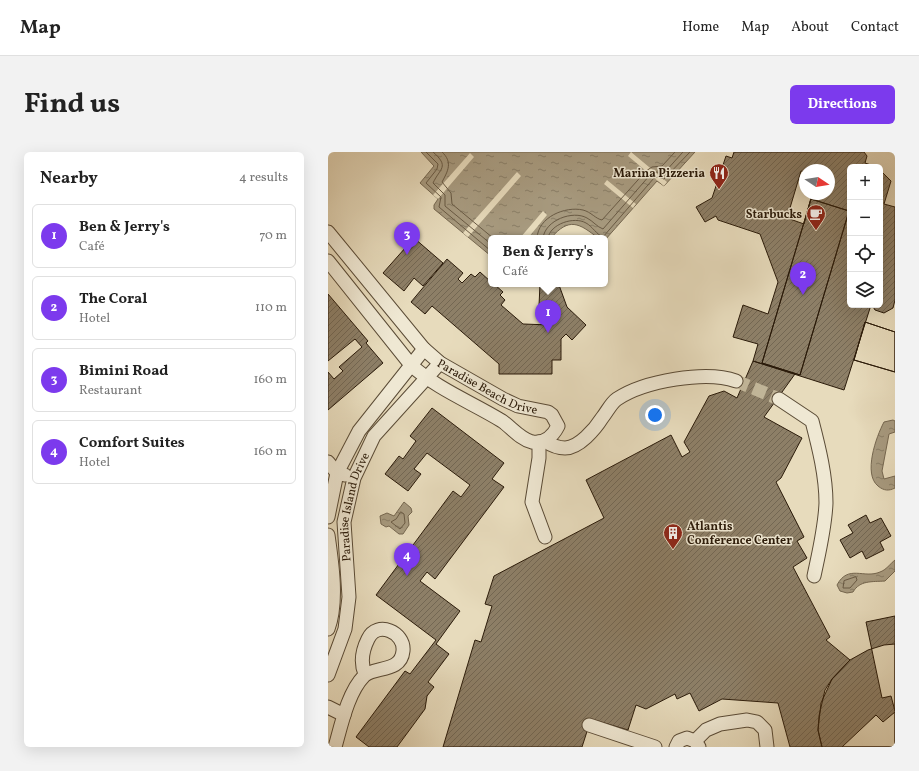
<!DOCTYPE html>
<html lang="en">
<head>
<meta charset="utf-8">
<style>
	body { margin:0; font-family:Vollkorn,serif; background:#f2f2f2; color:#222 }
	.controls { position:absolute; right:12px; top:12px; display:grid; overflow:hidden; border-radius:6px; box-shadow:0 4px 16px #0002 }
	.controls button { width:36px; height:36px; display:grid; place-items:center; padding:0; border:0; border-bottom:1px solid #e0e0e0; background:#fff; color:#222; font:20px sans-serif }
	.compass { position:absolute; left:471px; top:12px; width:36px; height:36px; border-radius:50%; background:#fff; box-shadow:0 4px 16px #0002; rotate:102deg }
	.you { position:absolute; left:327px; top:263px; width:14px; height:14px; margin:-10px; border:3px solid #fff; border-radius:50%; background:#1a73e8; box-shadow:0 0 0 6px #1a73e833 }
	.badge { display:grid; place-items:center; width:26px; height:26px; border-radius:50%; background:#7c3aed; color:#fff; font-size:13px; font-weight:700 }
	.pin { position:absolute; translate:-50% -33px; filter:drop-shadow(0 1px 2px #0008) }
	.pin::after { content:''; position:absolute; top:21px; width:14px; height:12px; background:inherit; clip-path:polygon(0 0,100% 0,50% 100%) }
	.popup { position:absolute; left:160px; top:83px; width:120px; height:52px; box-sizing:border-box; display:grid; place-content:center; border-radius:6px; background:#fff; filter:drop-shadow(0 1px 3px #0005); font-size:13px; white-space:nowrap; color:#767676 }
	.popup b { font-size:15px; color:#222 }
	.popup::after { content:''; position:absolute; left:50%; top:100%; margin-left:-8px; border:8px solid transparent; border-top-color:#fff }
	.list { margin:0; padding:0; list-style:none }
	h2 { display:flex; justify-content:space-between; align-items:center; height:52px; margin:0; padding:0 16px; font-size:17px }
	h2 small { font-size:13px; font-weight:400; color:#767676 }
	.list li { display:grid; grid-template-columns:26px 1fr auto; gap:12px; align-items:center; box-sizing:border-box; height:64px; margin:0 8px 8px; padding:0 8px; border:1px solid #e0e0e0; border-radius:6px }
	.list b { display:block; font-size:15px; white-space:nowrap }
	.list p { margin:0; font-size:13px; white-space:nowrap; color:#767676 }
	.list em { font-size:13px; font-style:normal; color:#767676 }
	.icon { flex:none; width:22px; height:22px; fill:none; stroke:currentColor; stroke-width:2; stroke-linecap:round; stroke-linejoin:round }
	.map { position:relative; flex:none; width:567px; height:595px; overflow:hidden; border-radius:6px }
	header { display:flex; align-items:center; gap:24px; box-sizing:border-box; height:56px; padding:0 20px; background:#fff; border-bottom:1px solid #e0e0e0 }
	header strong { font-size:19px }
	nav { display:flex; gap:22px; margin-inline-start:auto; font-size:14px }
	.intro { display:flex; align-items:center; justify-content:space-between; box-sizing:border-box; height:96px; padding:0 24px }
	h1 { margin:0; font-size:28px }
	.button { padding:10px 18px; border-radius:6px; background:#7c3aed; color:#fff; font-size:14px; font-weight:700 }
	main { display:flex; gap:24px; padding:0 24px }
	aside { flex:1; background:#fff; border-radius:6px; box-shadow:0 4px 16px #0002 }
	.map>svg:first-child { display:block }
</style>
</head>
<body>
<header>
<strong>Map</strong>
<nav><a>Home</a><a>Map</a><a>About</a><a>Contact</a></nav>
</header>
<div class="intro"><h1>Find us</h1><a class="button">Directions</a></div>
<main>
<aside>
<h2>Nearby<small>4 results</small></h2>
<ul class="list">
<li><span class="badge">1</span><div><b>Ben &amp; Jerry's</b><p>Café</p></div><em>70 m</em></li>
<li><span class="badge">2</span><div><b>The Coral</b><p>Hotel</p></div><em>110 m</em></li>
<li><span class="badge">3</span><div><b>Bimini Road</b><p>Restaurant</p></div><em>160 m</em></li>
<li><span class="badge">4</span><div><b>Comfort Suites</b><p>Hotel</p></div><em>160 m</em></li>
</ul>
</aside>
<div class="map">
<svg width="567" height="595" viewBox="0 0 567 595">
	<defs>
		<pattern id="water-ripples" width="26" height="14" patternUnits="userSpaceOnUse"><rect width="26" height="14" fill="#a79a7f"/><path d="M2 4q2-2 4 0t4 0M15 11q2-2 4 0t4 0" fill="none" stroke="#887d66"/></pattern>
		<pattern id="building-hatch" width="6" height="6" patternUnits="userSpaceOnUse"><rect width="6" height="6" fill="#8d7f67"/><path d="M-1 1l2-2M0 6l6-6M5 7l2-2" fill="none" stroke="#736753"/></pattern>
	</defs>
	<rect width="100%" height="100%" fill="#e7dbbc"/>
	<filter id="stains"><feTurbulence type="fractalNoise" baseFrequency=".005" numOctaves="4"/><feColorMatrix values="0 0 0 0 .2 0 0 0 0 .09 0 0 0 0 .02 0 0 0 .5 -.17"/></filter>
	<radialGradient id="worn" r=".72"><stop offset=".6" stop-color="#630" stop-opacity="0"/><stop offset="1" stop-color="#630" stop-opacity=".3"/></radialGradient>
	<path fill="url(#water-ripples)" stroke="#756750" d="M93 0H367L336 34 329 29 277 88V86H270C251 71 241 65 223 86H163V104L106 57V53L110 47 92 31 106 14Z
		M565 268 567 269V280L561 282 554 319 556 327 567 324V336C561 339 556 339 550 334 535 322 548 285 556 270Z
		M76 350 83 356 84 360 80 364 81 373 75 382H71L61 374 58 375 53 372 52 364 59 361 66 364Z
		M567 408V419L557 429C544 430 532 428 525 440L519 441 512 439 509 433C520 412 536 427 552 420 558 418 562 412 567 408Z"/>
	<path fill="#e7dbbc" d="M303 0 339 30 336 34 300 4Z
		M142 1 146 5 110 47 105 43Z
		M189 20 193 24 140 85 135 81Z
		M279 28 308 52 305 56 276 32Z
		M215 59 219 63 200 86H192Z"/>
	<g fill="none" stroke-linecap="round" stroke-linejoin="round">
		<path stroke="#695a44" stroke-width="1" d="M98 0 110 12 109 17 98 31 113 45 111 55 163 99
			M105 0C122 15 112 16 105 31L117 43V54L163 92
			M114 0C125 10 120 19 114 30L123 41 124 52 165 86
			M209 86C210 65 237 54 255 58 263 60 268 67 274 68L318 19 324 15 334 14 347 0
			M215 86C217 68 245 58 259 66 265 69 269 75 275 77L322 23 328 20 336 21 355 0
			M220 86C222 72 246 64 258 71 264 74 269 83 275 85L326 26 330 25 336 27 362 0
			M73 360 76 362 77 371 72 377 63 370 68 367Z
			M528 425 529 428 522 436H515L516 429Z"/>
	</g>
	<path fill="url(#building-hatch)" stroke="#2b1b0a" fill-rule="evenodd" d="M406 0H536L539 4 537 11 549 15H522V153H543L516 238 425 209 430 192 405 185 415 153 440 162 450 130 432 82 390 68 388 64 377 70 368 55 384 46 398 4 404 6ZM477 18H501V42H484L476 72 459 66 473 19 477 20Z
		M552 18 563 29 556 52 567 55V148L565 156 556 161 547 158 544 153H552Z
		M483 47 521 59 472 223 434 211Z
		M483 47 521 59 472 223 434 211Z
		M86 86 115 111 95 134 86 126 76 139 55 121Z
		M119 107 135 121 130 127 134 131 143 122 147 125 152 120 163 130V132H166L175 140 172 143 177 148 173 153 195 172 223 173V154H211L212 132H232L231 133 239 155 258 173 244 188 238 182 233 187V208H224V222H171V212L104 154 97 162 83 150Z
		M0 142 40 189 38 191 55 211 0 258V220L6 227 15 219 11 215 34 195 27 187 0 209Z
		M537 170 567 180V220L526 208Z
		M537 170 567 180V220L526 208Z
		M425 209 467 222 436 265 474 286 453 326 448 330 476 385 469 389 479 406 465 415 502 485 498 488 522 508 504 527 493 551 490 578 494 595H462L450 551 394 547 371 559 362 541 349 547 347 542 318 557 308 553 300 578 263 567 254 595H115L147 488 153 490 164 454 157 452 166 424 276 366 258 328 343 283 354 305 362 300 356 290 381 244 396 239 409 246Z
		M104 256 176 311 164 327 176 335 107 427 99 420 92 429 132 459 108 492 121 502 100 530 106 535 99 544 97 557 69 595H41L28 585 77 519 82 522 108 488 48 443 125 339 133 345 142 333 99 301 86 317 93 322 80 339 57 322 71 304 75 307 88 289 82 284Z
		M538 363 542 371 553 366 563 384 552 390 556 398 538 407 534 399 522 406 512 388 525 381 520 373Z
		M567 464V559L563 544 554 546 538 470Z
		M567 492V595H494L490 578 491 564 497 538 504 527 522 508 540 498 556 493Z
		M567 560V593L564 595H514L548 563 555 570Z"/>
	<g fill="none" stroke-linecap="round" stroke-linejoin="round">
		<path stroke="#c1b598" stroke-width="13" stroke-dasharray="13 6" stroke-linecap="butt" d="M408 229 451 247"/>
		<g stroke="#5a4b36" stroke-width="15">
			<g id="minor">
				<path id="s1" d="M0 80 96 197 112 211 175 247 190 254 220 260 224 263 230 274C225 284 216 292 204 290 192 287 183 275 174 269 143 250 109 237 83 213L0 109"/>
				<path d="M451 247 484 269C491 296 498 324 498 351 497 376 491 400 486 424"/>
				<path d="M217 289C223 293 229 296 237 296 251 296 267 277 274 266 279 260 283 251 289 247 316 229 378 218 408 229"/>
				<path d="M211 290V306L204 350 217 385"/>
				<path d="M0 310 9 321 17 323"/>
				<path d="M0 365 9 321 31 279 96 197"/>
				<path d="M0 383C4 411 10 450 0 477"/>
				<path id="s2" d="M0 523 17 477 21 445 16 370 26 326 46 284 112 211"/>
				<path d="M0 555 16 563"/>
				<path d="M261 573 327 595"/>
				<path d="M367 589 378 578 392 572 419 568 429 570 437 578 439 595"/>
				<path d="M7 595C13 574 20 540 36 524 46 514 73 521 75 499 77 480 49 468 40 487 34 499 32 510 37 522"/>
				<path d="M348 595 351 589 359 586 367 589 371 595"/>
			</g>
		</g>
		<use href="#minor" stroke="#efe8d3" stroke-width="13"/>
	</g>
	<defs>
		<g id="restaurant-pin" transform="scale(1)"><path d="M0 17L-7.5 6A9.5 9.5 0 1 1 7.5 6Z" fill="#8f2418" stroke="#efe8d3"/><path d="M-5-6h1v4h1v-4h1v4h1v-4h1v5L-1.5 .5V6h-2V.5L-5-1ZM5-6V6H3V1.5H1.5Q1.5-4 5-6Z" fill="#fff"/></g>
		<g id="cafe-pin" transform="scale(1)"><path d="M0 17L-7.5 6A9.5 9.5 0 1 1 7.5 6Z" fill="#8f2418" stroke="#efe8d3"/><path d="M-5.5-4.5H6V0H3Q3 3.5 0 3.5H-2.5Q-5.5 3.5-5.5 0ZM3-3.2v2h1.7v-2ZM-6 4.5H4V6H-6Z" fill="#fff"/></g>
		<g id="building-pin" transform="scale(1)"><path d="M0 17L-7.5 6A9.5 9.5 0 1 1 7.5 6Z" fill="#8f2418" stroke="#efe8d3"/><path d="M-4-6H4V6H1V3H-1V6H-4ZM-2.5-4.3h1.7v1.8h-1.7ZM.8-4.3h1.7v1.8H.8ZM-2.5-1h1.7V.8h-1.7ZM.8-1h1.7V.8H.8Z" fill="#fff"/></g>
	</defs>
	<g fill-rule="evenodd">
		<use href="#restaurant-pin" x="391" y="21"/>
		<use href="#cafe-pin" x="488" y="62"/>
		<use href="#building-pin" x="345" y="381"/>
	</g>
	<g text-anchor="middle" stroke-width="3" stroke-linejoin="round" paint-order="stroke">
		<g font-size="12" font-weight="bold" fill="#2b1b0a" stroke="#efe8d3" text-anchor="end">
			<text x="377" y="25">Marina Pizzeria</text>
			<text x="474" y="66">Starbucks</text>
			<text x="359" y="378" text-anchor="start">Atlantis<tspan x="359" dy="14">Conference Center</tspan></text>
		</g>
		<g font-size="12" fill="#2b1b0a" stroke="#efe8d3">
			<text dy="4" stroke="none"><textPath href="#s1" startOffset="226">Paradise Beach Drive</textPath></text>
			<text dy="4" stroke="none"><textPath href="#s2" startOffset="173">Paradise Island Drive</textPath></text>
		</g>
	</g>
	<rect width="100%" height="100%" filter="url(#stains)"/>
	<rect width="100%" height="100%" fill="url(#worn)"/>
</svg>
<div class="controls">
<button>+</button>
<button>−</button>
<button><svg class="icon" aria-label="locate" viewBox="0 0 24 24"><circle cx="12" cy="12" r="6"/><path d="M12 2v4M12 18v4M2 12h4M18 12h4"/></svg></button>
<button><svg class="icon" aria-label="layers" viewBox="0 0 24 24"><path d="M12 4l9 5-9 5-9-5zM3 14l9 5 9-5"/></svg></button>
</div>
<svg class="compass" viewBox="-18 -18 36 36"><path d="M0-13l5 13h-10z" fill="#e53935"/><path d="M0 13l5-13h-10z" fill="#767676"/></svg>
<div class="you"></div>
<div class="pin badge" style="left:220px;top:181px">1</div>
<div class="popup"><b>Ben &amp; Jerry's</b>Café</div>
<div class="pin badge" style="left:475px;top:143px">2</div>
<div class="pin badge" style="left:79px;top:103px">3</div>
<div class="pin badge" style="left:79px;top:424px">4</div>
</div>
</main>
</body>
</html>
